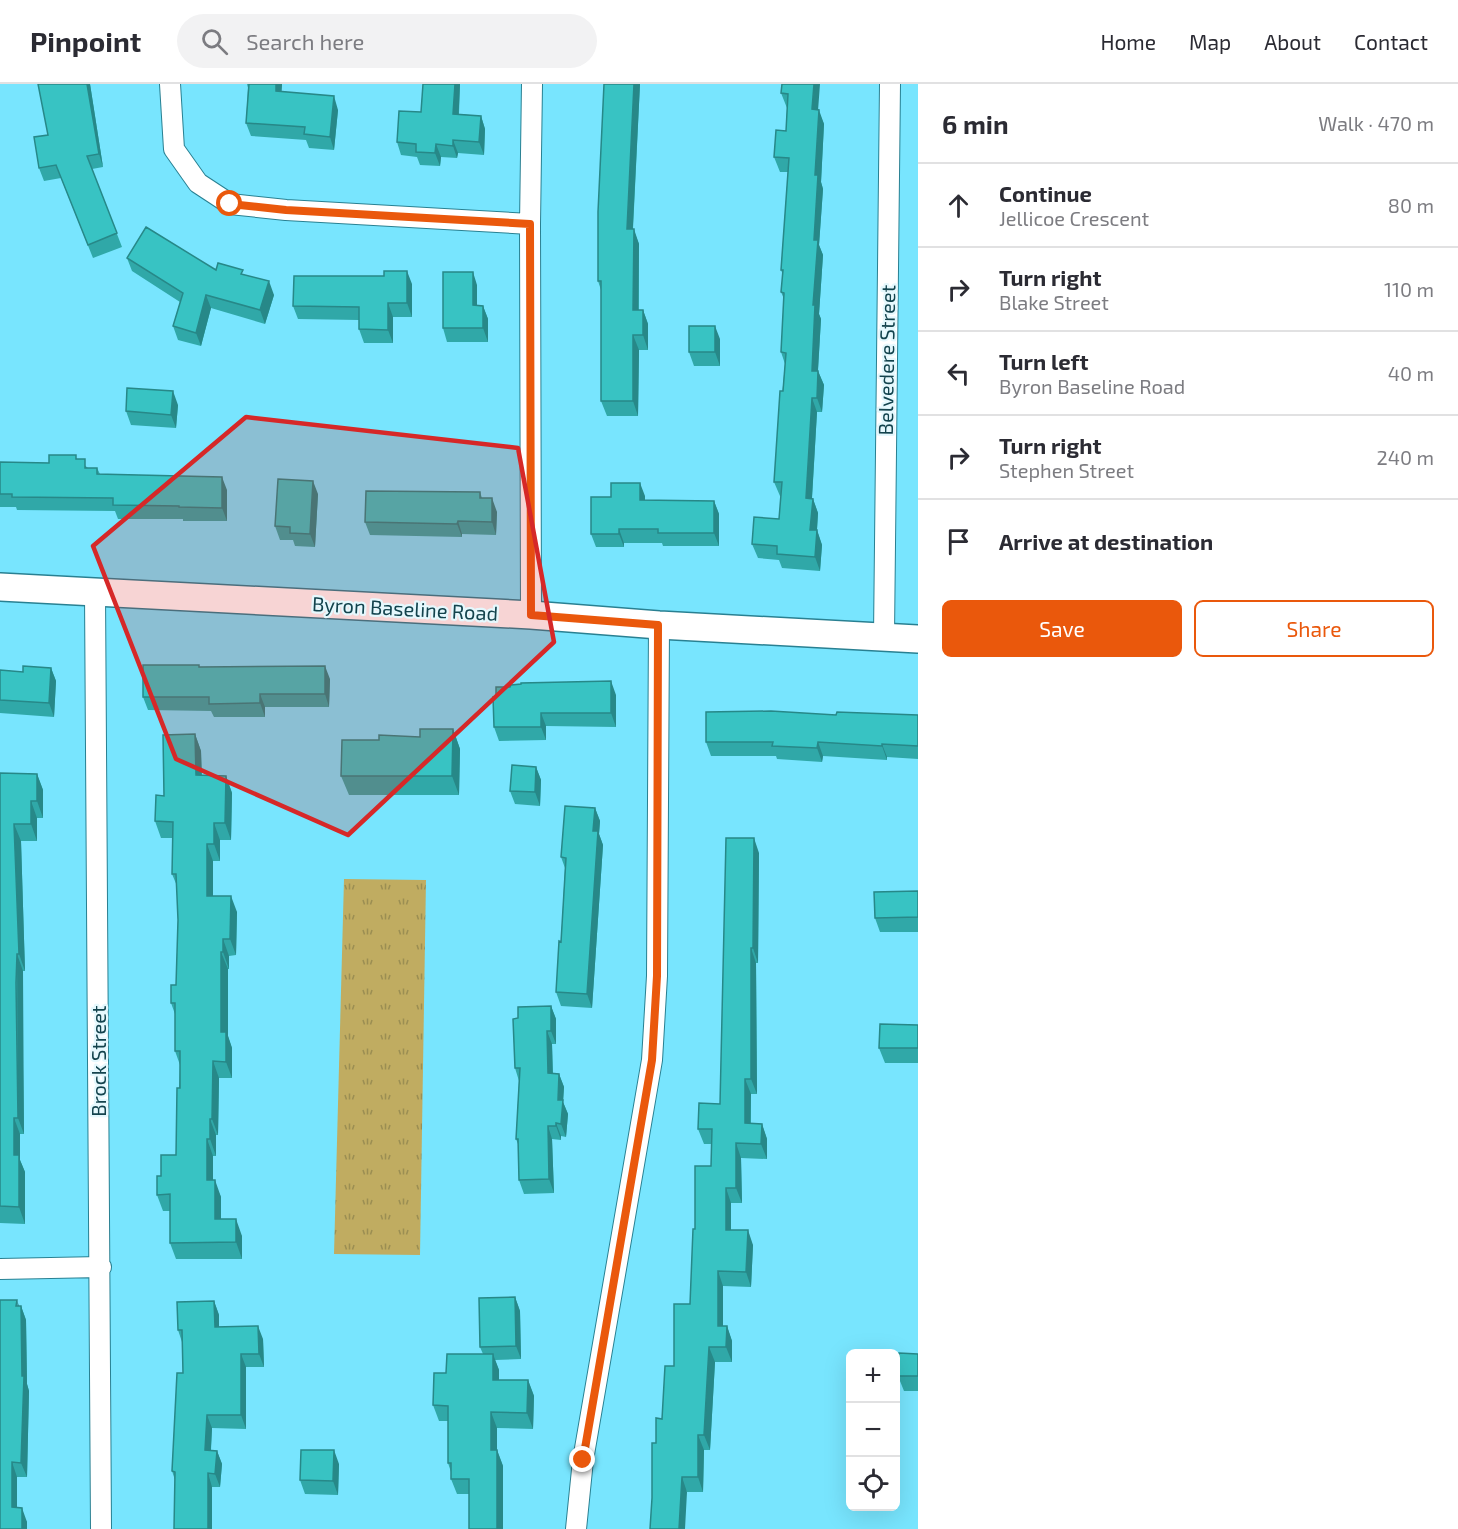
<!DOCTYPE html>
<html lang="en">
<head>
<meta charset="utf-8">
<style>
	body { margin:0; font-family:"Exo 2",sans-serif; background:#f2f2f3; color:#2b2b33 }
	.controls { position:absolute; right:18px; bottom:18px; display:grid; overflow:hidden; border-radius:9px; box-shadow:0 6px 24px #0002 }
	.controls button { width:54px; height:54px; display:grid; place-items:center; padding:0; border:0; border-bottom:2px solid #e1e1e2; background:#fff; color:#2b2b33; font:30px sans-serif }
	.stop { position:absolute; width:18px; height:18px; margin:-14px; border:4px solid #ea580c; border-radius:50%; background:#fff }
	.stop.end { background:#ea580c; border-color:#fff; box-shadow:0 2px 6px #0008 }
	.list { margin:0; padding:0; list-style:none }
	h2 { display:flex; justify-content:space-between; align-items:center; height:78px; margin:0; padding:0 24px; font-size:26px }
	h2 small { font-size:20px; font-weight:400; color:#7c7c81 }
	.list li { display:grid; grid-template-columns:39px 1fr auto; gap:18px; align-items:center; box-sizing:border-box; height:84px; padding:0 24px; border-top:2px solid #e1e1e2 }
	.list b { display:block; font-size:22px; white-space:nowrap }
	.list p { margin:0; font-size:20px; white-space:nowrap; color:#7c7c81 }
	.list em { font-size:20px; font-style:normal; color:#7c7c81 }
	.actions { display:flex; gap:12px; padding:18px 24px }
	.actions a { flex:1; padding:14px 0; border:2px solid #ea580c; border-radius:9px; text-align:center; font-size:21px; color:#ea580c }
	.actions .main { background:#ea580c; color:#fff }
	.icon { flex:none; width:33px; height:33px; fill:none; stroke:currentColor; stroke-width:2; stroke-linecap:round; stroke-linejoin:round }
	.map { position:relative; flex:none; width:918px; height:1445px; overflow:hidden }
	header { display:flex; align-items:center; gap:36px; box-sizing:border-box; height:84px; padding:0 30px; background:#fff; border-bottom:2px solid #e1e1e2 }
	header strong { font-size:28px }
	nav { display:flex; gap:33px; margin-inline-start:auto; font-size:21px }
	.search { width:420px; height:54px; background:#f2f2f3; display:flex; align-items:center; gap:15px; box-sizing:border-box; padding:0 21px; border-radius:33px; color:#7c7c81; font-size:22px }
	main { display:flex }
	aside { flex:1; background:#fff }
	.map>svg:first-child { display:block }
</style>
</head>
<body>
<header>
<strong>Pinpoint</strong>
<div class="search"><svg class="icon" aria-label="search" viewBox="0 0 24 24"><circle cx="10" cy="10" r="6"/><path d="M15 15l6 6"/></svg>Search here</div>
<nav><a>Home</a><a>Map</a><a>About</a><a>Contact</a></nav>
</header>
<main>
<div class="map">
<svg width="918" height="1445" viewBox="0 0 918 1445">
	<defs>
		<pattern id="grass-tufts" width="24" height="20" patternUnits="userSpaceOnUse" patternTransform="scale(1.5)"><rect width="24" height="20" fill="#c0ac61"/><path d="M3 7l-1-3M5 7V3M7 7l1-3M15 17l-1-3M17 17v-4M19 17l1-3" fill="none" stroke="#9b8e52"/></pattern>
	</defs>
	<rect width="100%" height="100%" fill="#78e5fe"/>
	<path fill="url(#grass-tufts)" d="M344 795 426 796 420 1171 334 1170Z"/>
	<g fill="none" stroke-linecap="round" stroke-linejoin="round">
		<g stroke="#298092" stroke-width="22">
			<path id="minor" d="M170 0 174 65 198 99 230 120 286 126 530 140
				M95 509 101 1445
				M531 531 530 140 532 0
				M884 552 890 0
				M0 1185 101 1183
				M576 1445 583 1376 652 976 657 892 659 541"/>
		</g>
		<g stroke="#298092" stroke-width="30">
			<path id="secondary" d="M0 503 531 531 659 541 918 555"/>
		</g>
		<use href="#minor" stroke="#fff" stroke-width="20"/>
		<use href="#secondary" stroke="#fff" stroke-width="27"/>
	</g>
	<path fill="#30a8a8" d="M90 0 103 83 92 85 122 163 93 174 61 94 44 97 39 84Z
		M247 0H282L281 7 338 26 334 66 309 64 306 56 251 52 246 39 248 4Z
		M423 0H460L459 30 481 32 485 45 484 71 458 69 457 74 441 73 440 82 420 81 417 73 401 71 397 58 421 28Z
		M604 0H640L633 145 639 160V226H643L648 240V266H639L638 332H607L601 317V206L598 197Z
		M782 0 818 26 824 40 821 98 823 105 819 161 823 171 819 230 821 235 818 287 824 301 822 328H817L812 415H813L818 429 817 446 822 461 820 487 782 484 779 476 758 474 752 460 779 435 781 412H780L774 398 785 280 781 268 784 215 781 208 783 191 781 186 788 88H780L774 73 786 47 787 24 781 9Z
		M127 174 244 191 274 211 265 240 211 224 201 262 178 256 173 242 180 218 132 187Z
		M412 200V233H393V259H364L359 245V236L298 235 293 222Z
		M477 201V221L483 222 488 235V258H447L443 244Z
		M720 255V282H694L689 268Z
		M178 321 176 344 131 341 126 327Z
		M77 375 88 384H97L100 390 227 406V437H183V435H118L115 427 17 426 16 423H0V378L49 379Z
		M480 408 482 414 497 428 496 451 462 450V453L370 451 365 438Z
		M318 410 315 463 295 462 293 456H280L275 442Z
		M645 412V417H714L719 430V462H663L662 459H624V463H596L591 450Z
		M200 583 330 595 329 623H265V633H214L211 627 148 626 143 613Z
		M51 584 56 597 54 633 0 629V586L23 588Z
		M521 600 616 611V643L546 642V656L499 657 494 643 496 613 510 603Z
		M836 631H918V675L887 673V676L823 672 822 678 777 675 776 672H711L706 658Z
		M453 645 460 665 459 711H349L341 692 379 656 420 653Z
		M195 650 201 667 202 691 226 692 232 709 231 756H220V777H213V812L237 828 236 871 229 872V885H228V952L232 964V994H219L218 1051H216V1072H213V1096L221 1113V1135L242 1152V1175H176L170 1159V1127H163L157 1111 161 1092 176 1071 180 981 175 967V930L171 919 176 901 178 836 177 802 172 790 173 754H161L155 737 164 712Z
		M536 683 541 696 540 722 515 720 510 707Z
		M0 689 37 690 43 706V734H37V757H21L25 887H23L22 915 24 1050H20V1076L25 1088V1140L0 1139Z
		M595 724 600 737 599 750 603 761 592 924 561 922 556 908 561 858 565 784 561 773Z
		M759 769 758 879H756L757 1010H751V1039L762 1040 767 1055V1075L741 1074 742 1119H731V1146L753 1161 751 1203 723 1202V1242H727L732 1257V1278H715L710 1366H704L703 1408H687L656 1359 674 1282 690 1220 695 1145 711 1082 712 1060H704L698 1045 720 1020Z
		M918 807V848H880L875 834Z
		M551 922 556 935V960H552L553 989 559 990 564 1003 563 1018 568 1030 566 1053 561 1052V1056L552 1055 554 1109 524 1110 519 1096 518 1060 516 1055 519 997 515 984 518 934Z
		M918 941V979H885L879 964Z
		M515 1213 520 1227 521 1275 495 1276 499 1286V1296H528L534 1312 533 1345 497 1344V1366L503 1382V1445H469V1410H457L451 1395V1388L448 1379V1337H439L433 1321 446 1289 483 1270 480 1263Z
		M214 1217 219 1231V1243L263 1255 264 1283H246V1345L212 1344 211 1366 217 1367 222 1380 220 1403H212L175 1396 172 1387 183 1289 182 1258 178 1246Z
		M19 1222H21L26 1236 27 1300 29 1307 27 1393H17V1423L27 1438V1445H0Z
		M918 1270V1307H904L898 1292Z
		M339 1380 338 1411 305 1410 300 1396Z"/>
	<path fill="#278888" d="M87 0H90L103 83 99 70Z
		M276 0H282L281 20 276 7Z
		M455 0H460L458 43 453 30Z
		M634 0H640L632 160 627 145Z
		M814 0H820L817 40 812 25Z
		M334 12 338 26 334 66 330 53Z
		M819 26 824 40 821 98 823 105 819 161 823 171 819 230 821 235 817 301 812 287 815 91Z
		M481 32 485 45 484 71 479 58Z
		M453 56 458 69 457 74 453 62Z
		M436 60 441 73 440 82 435 69Z
		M634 145 639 160 638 240 633 226Z
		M407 187 412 200V233L407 219Z
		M473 188 477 201V235L473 221Z
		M269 197 274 211 265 240 260 226Z
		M206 211 211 224 201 262 196 249Z
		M388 219 393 233V259L388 246Z
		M483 222 488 235V258L483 244Z
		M643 226 648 240V266L643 251Z
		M715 242 720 255V282L715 268Z
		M633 251 639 266 638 332 633 317Z
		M818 287 824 301 822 328 817 314Z
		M173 307 178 321 176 344 171 331Z
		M812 314 817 328 811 429 806 414Z
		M222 393 227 406V437L222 424Z
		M313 397 318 410 315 463 310 450Z
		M640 399 645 412V430L640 416Z
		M492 414 497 428 496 451 492 438Z
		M813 415 818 429 816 460 810 446Z
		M714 417 719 430V462L714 449Z
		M458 437 462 450V453L457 440Z
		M619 445 624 459V463L619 450Z
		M817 446 822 461 820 487 815 473Z
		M325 582 330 595 329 623 325 610Z
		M51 584 56 597 54 633 49 619Z
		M611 597 616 611V643L611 629Z
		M260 610 265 623V633L260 619Z
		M541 629 546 642V656L541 643Z
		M453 645 460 665 459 711 452 692Z
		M195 650 201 667 202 707 196 691Z
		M818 658 823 672 822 678 817 664Z
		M882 660 887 673V676L882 662Z
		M536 683 541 696 540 722 535 708Z
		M37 690 43 706V734L37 717Z
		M226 692 232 709 231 756 225 739Z
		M31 717 37 734V757L31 740Z
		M595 724 600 737 599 750 603 761 592 924 587 910 593 747Z
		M214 739 220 756V777L214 760Z
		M14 740 21 757 25 887 19 870Z
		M754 754 759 769 758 879 753 864Z
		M207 760 213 777V829L207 812Z
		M231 812 237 828 236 871 230 855Z
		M223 855 229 872V885L223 868Z
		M751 864 756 879 757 1010 751 995Z
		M221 868 228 885V952L232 964V994L226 978 221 948Z
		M17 870 23 887 24 1050 18 1034Z
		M551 922 556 935V960L551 947Z
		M547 947 552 960 553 1003 548 989Z
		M213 977 219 994 218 1051 212 1035Z
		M559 990 564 1003 563 1018 568 1030 566 1053 561 1040 558 1016Z
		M745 995 751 1010 750 1054 745 1039Z
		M14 1034 20 1050V1076L25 1088V1140L19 1123 14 1071Z
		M210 1035 216 1051V1072L210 1055Z
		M556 1039 561 1052V1056L556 1042Z
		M762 1040 767 1055V1075L761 1060Z
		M548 1042 552 1055 554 1109 549 1095Z
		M207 1055 213 1072V1113L207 1096Z
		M736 1059 741 1074 742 1119 736 1104Z
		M215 1096 221 1113V1152L215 1135Z
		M726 1104 731 1119V1161L726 1146Z
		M236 1135 242 1152V1175L236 1158Z
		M748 1146 753 1161 751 1203 746 1188Z
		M718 1187 723 1202V1257L718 1242Z
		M515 1213 520 1227 521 1275 516 1262Z
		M17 1216 21 1228V1222L26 1236 27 1300 29 1307 27 1393 21 1379 22 1292Z
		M214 1217 219 1231V1256L215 1243Z
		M258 1242 263 1255 264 1283 259 1270Z
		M727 1242 732 1257V1278L726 1263Z
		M709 1263 715 1278 710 1366 704 1351Z
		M241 1270 246 1283V1345L241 1331Z
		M493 1270 499 1286V1311L493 1296Z
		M528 1296 534 1312 533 1345 527 1329Z
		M491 1328 497 1344V1382L491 1366Z
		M207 1331 212 1344 210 1380 205 1366Z
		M698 1351 704 1366 703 1408 698 1393Z
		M334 1366 339 1380 338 1411 333 1397Z
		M497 1366 503 1382V1445H497Z
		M217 1367 222 1380 220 1403 215 1390Z
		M12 1378 17 1393V1438L12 1423Z
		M208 1389 212 1403V1445H208Z
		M682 1393 687 1408 685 1445H679Z
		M22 1424 27 1438V1445H22Z"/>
	<path fill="#38c3c3" stroke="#278888" stroke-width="1.5" d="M38 0H87L99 70 87 72 117 149 88 161 56 81 39 84 34 53 48 51Z
		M249 0H276V7L334 12 330 53 304 50 305 43 246 39Z
		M423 0H455L453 30 481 32 479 58 453 56V62L436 60 435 69 416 68V60L397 58 399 27 421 28Z
		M604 0H634L627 145H634L633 226H643V251H633V317H601V197H598V128Z
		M782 0H814L812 25 819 26 815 91H818L814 156H818L813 221H815L812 287H818L817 314H812L806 414 813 415 810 446H817L815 473 777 470V462L752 460 754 433 779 435 782 398H774L780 307H783L786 269 781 268 784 209 781 208 783 186H781L789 74 774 73 776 46 786 47 788 10 781 9Z
		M146 143 216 186 218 179 243 186 241 190 269 197 260 226 206 211 196 249 173 242 183 209 127 174Z
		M384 187H407V219H388V246L359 245V223L293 222 294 192H384Z
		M443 188H473V221L483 222V244H443Z
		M689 242H715V268H689Z
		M127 304 173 307 171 331 126 327Z
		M49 371H76V375H85V384H97V390L222 393V424L179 423V422L113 421V414L12 413V410H0V378L49 379Z
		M278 395 313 397 310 450 290 449V443L275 442Z
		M611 399H640V416L714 417V449H658V445H619V450H591V413H611Z
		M366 407 480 408V414H492V438L458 437 457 440 365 438Z
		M143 581H199V583L325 582V610H260V619L209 620V613H143Z
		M23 582 51 584 49 619 0 616V586L23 588Z
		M611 597V629H541V643H494L493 613H496V603H510L511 601 521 600V599Z
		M771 627 836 631 837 628 918 631V662L882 660V662L818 658 817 664 772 662 773 658H706V628Z
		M420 645H453L452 692H341L342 656H379V651L420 653Z
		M195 650 196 691 226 692 225 739H214V760H207V812H231L230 855H223V868H221V948H226V978L213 977 212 1035H210V1055H207V1096H215V1135H236V1158L170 1159V1110L157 1111V1092H161V1071H176L177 1004H180V967H175V919H171V901H176L178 836 176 790H172L173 738 155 737 156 711 164 712 163 651Z
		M512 681 536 683 535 708 510 707Z
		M0 689 37 690V717H31V740H14L19 870H17L16 899 18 1034H14V1071H19V1123L0 1122Z
		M565 722 595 724 593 747H598L587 910 556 908 559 857 561 858 566 774 561 773Z
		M726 754H754L753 864H751V995H745V1039L762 1040 761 1060 736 1059V1104H726V1146H748L746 1188 718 1187V1242H727L726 1263H709L704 1351H698V1393H682L679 1445H650L652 1414V1359H656V1334L662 1335 665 1282H674V1220H690L693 1145H695V1082H711L712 1045H698L699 1019 720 1020Z
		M918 807V833L875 834 874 808Z
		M551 922V947H547L548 989 559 990 558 1016H563L561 1040 556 1039V1042H548L549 1095 519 1096 518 1055H516L520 984H515L513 935 518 934V923Z
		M880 940 918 941V964H879Z
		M515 1213 516 1262 480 1263 479 1214Z
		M0 1216H17L16 1222H21L22 1292H24L21 1379 12 1378V1423L22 1424V1445H0Z
		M214 1217 215 1243 258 1242 259 1270H241V1331H207L205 1366 217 1367 215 1390 208 1389V1445H174L175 1388 172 1387 177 1289H183L182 1246H178L177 1218Z
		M899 1269 918 1270V1292H898Z
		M447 1270H493V1296H528L527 1329 491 1328V1366H497V1445H469V1395H451V1379H448V1322L433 1321 434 1289H446Z
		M301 1366H334L333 1397 300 1396Z"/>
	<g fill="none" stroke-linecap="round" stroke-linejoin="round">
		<path stroke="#ea580c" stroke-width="8" d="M230 120 286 126 530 140 531 531 658 541 657 892 652 976 583 1376"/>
	</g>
	<path fill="#d62828" fill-opacity="0.2" stroke="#d62828" stroke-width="4.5" stroke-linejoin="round" d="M246 333 518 364 554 558 348 751 176 675 93 462Z"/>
	<g text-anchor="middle" stroke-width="4.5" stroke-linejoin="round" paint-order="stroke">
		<g font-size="20" fill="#13434d" stroke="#e5f8fd">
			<text transform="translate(887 276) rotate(-89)" y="7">Belvedere Street</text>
			<text transform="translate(405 525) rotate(3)" y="7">Byron Baseline Road</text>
			<text transform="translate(99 977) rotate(-90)" y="7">Brock Street</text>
		</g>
	</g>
</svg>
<div class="controls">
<button>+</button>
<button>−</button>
<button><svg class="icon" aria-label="locate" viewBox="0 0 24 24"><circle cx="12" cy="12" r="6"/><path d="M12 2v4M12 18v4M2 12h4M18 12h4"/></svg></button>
</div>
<div class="stop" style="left:230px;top:120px"></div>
<div class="stop end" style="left:583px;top:1376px"></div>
</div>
<aside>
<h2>6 min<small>Walk · 470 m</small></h2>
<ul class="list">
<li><svg class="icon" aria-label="ahead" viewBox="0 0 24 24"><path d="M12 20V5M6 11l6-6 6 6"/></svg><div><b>Continue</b><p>Jellicoe Crescent</p></div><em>80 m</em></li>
<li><svg class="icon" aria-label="right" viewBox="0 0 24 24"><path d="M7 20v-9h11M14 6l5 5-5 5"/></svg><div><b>Turn right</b><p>Blake Street</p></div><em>110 m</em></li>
<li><svg class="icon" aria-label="left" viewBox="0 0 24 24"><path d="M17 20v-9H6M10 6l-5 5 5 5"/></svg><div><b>Turn left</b><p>Byron Baseline Road</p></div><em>40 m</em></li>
<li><svg class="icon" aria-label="right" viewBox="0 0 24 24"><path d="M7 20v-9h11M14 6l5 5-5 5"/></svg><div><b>Turn right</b><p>Stephen Street</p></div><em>240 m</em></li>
<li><svg class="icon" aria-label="arrive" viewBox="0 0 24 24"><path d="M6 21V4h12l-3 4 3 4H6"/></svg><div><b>Arrive at destination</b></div></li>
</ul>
<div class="actions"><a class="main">Save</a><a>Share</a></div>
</aside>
</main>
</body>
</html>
